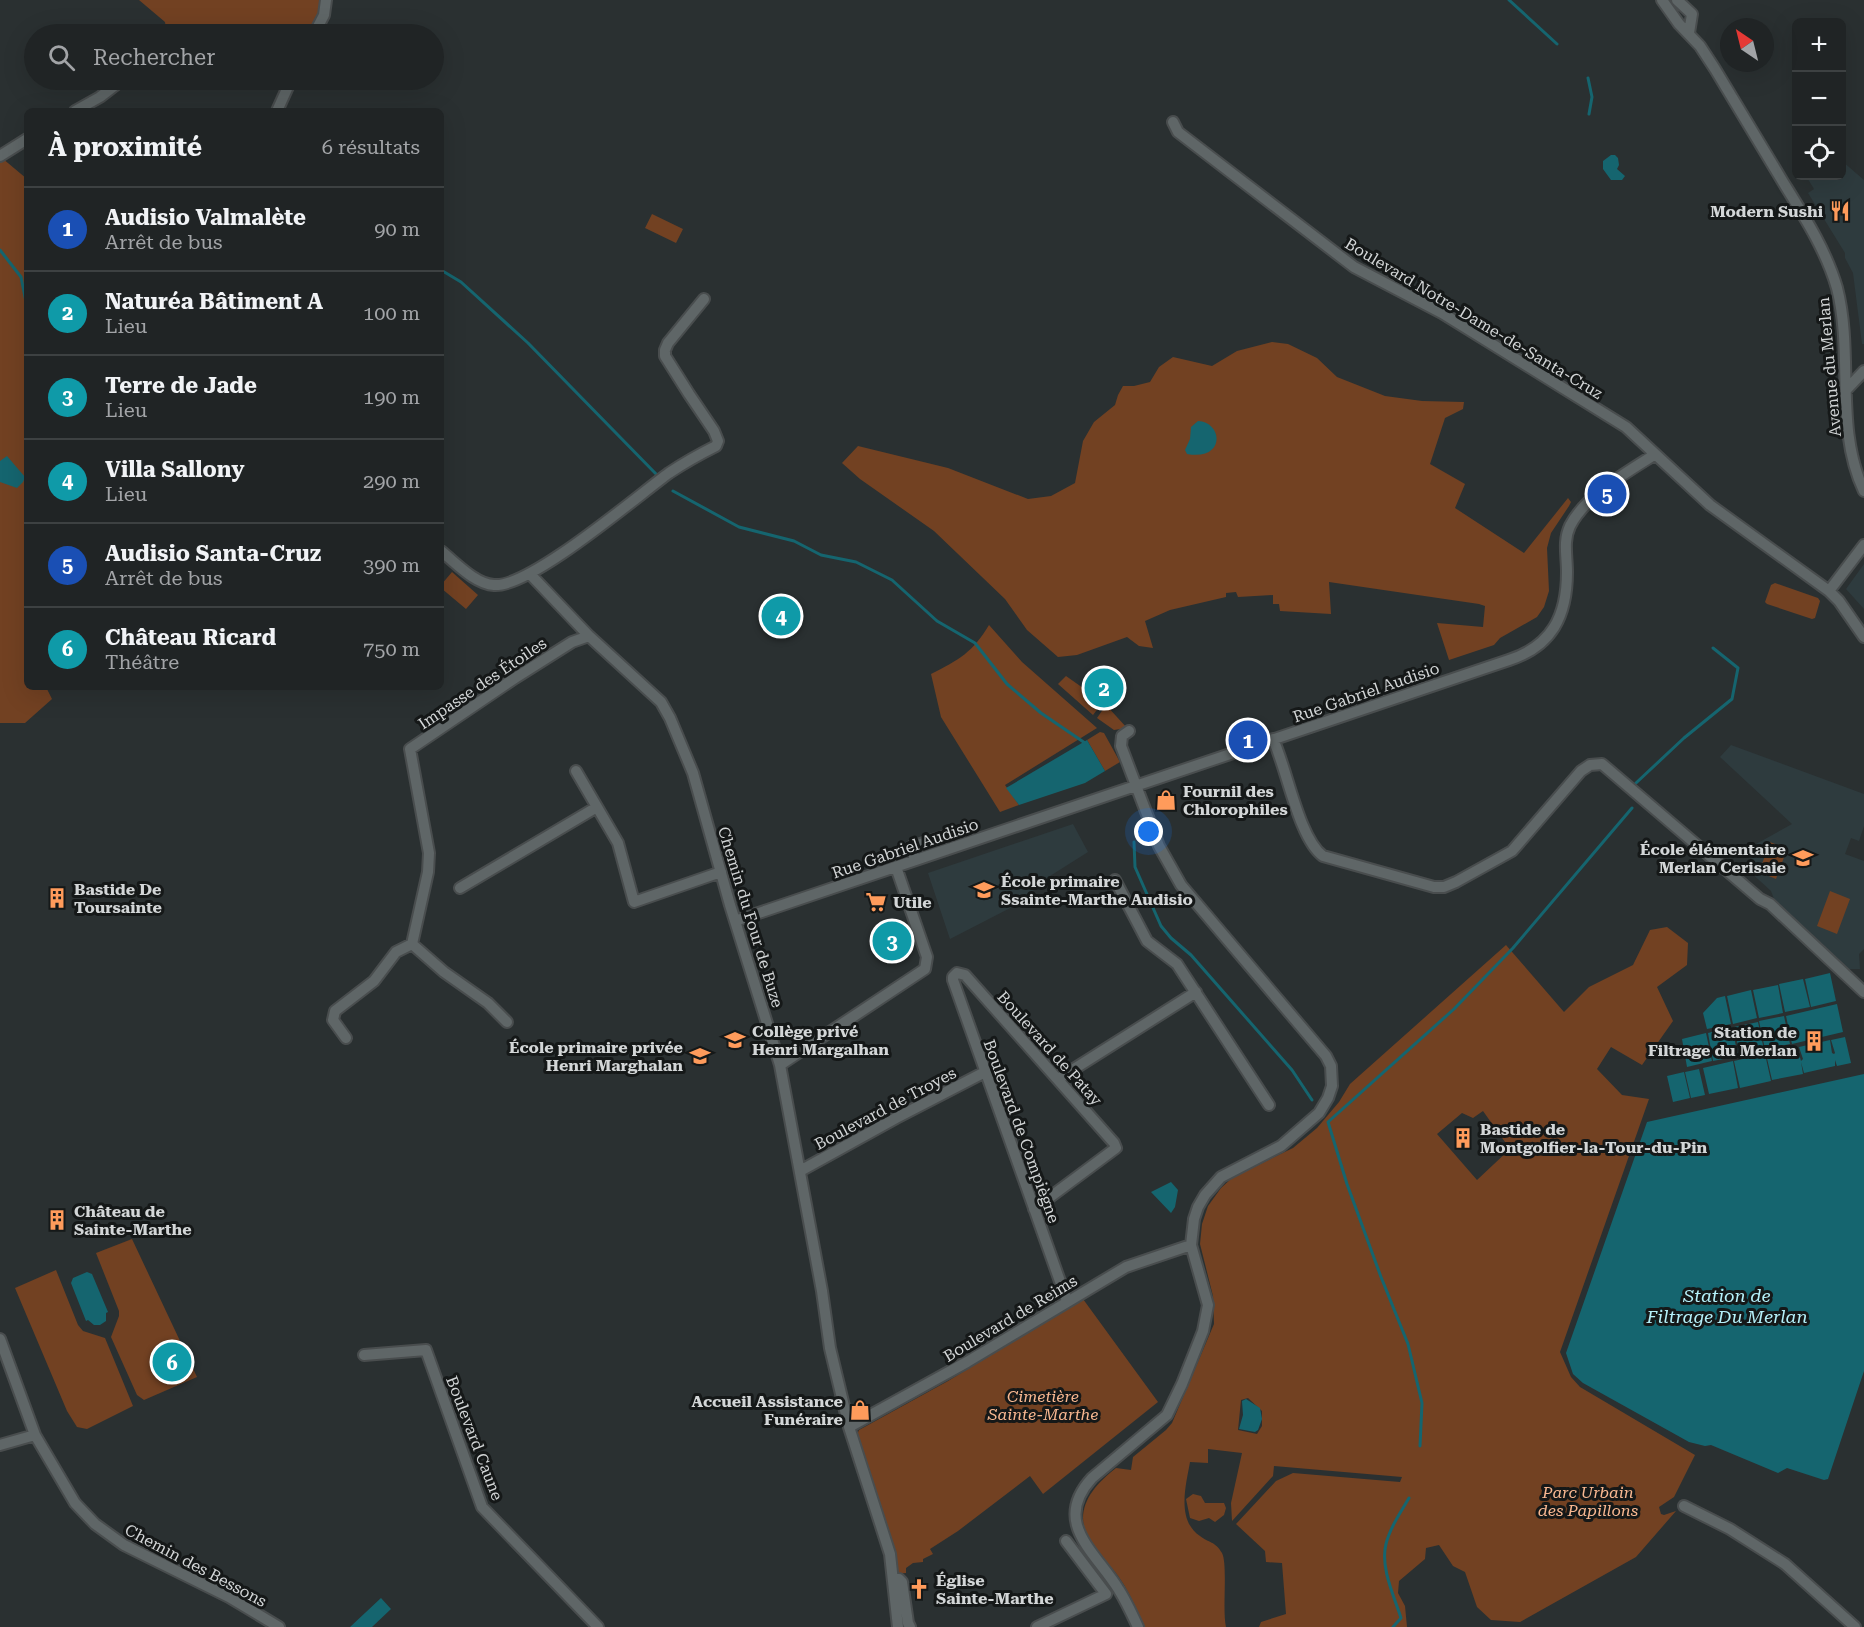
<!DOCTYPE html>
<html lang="fr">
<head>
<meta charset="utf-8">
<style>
	body { margin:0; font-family:"Roboto Serif",serif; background:#2d3032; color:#f1f3f6 }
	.controls { position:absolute; right:18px; top:18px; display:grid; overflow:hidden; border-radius:9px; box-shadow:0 6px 24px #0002 }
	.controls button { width:54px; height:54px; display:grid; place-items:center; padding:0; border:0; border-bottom:2px solid #3d4142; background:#202425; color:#f1f3f6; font:30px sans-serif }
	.compass { position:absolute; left:1720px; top:18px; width:54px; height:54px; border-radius:50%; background:#202425; box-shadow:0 6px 24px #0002; rotate:325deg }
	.you { position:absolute; left:1149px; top:832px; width:21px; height:21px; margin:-15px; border:4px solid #fff; border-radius:50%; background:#1a73e8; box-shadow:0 0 0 9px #1a73e833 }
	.badge { display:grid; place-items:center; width:39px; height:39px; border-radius:50%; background:#8c9099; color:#fff; font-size:20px; font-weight:700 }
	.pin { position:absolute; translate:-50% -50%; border:3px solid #fff; box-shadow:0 2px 6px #0006 }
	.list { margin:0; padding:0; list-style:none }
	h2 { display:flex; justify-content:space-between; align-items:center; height:78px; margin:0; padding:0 24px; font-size:26px }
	h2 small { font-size:20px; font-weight:400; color:#a2a4a7 }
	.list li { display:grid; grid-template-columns:39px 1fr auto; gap:18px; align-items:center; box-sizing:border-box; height:84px; padding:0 24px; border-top:2px solid #3d4142 }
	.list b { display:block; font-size:22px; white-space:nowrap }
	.list p { margin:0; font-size:20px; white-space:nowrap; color:#a2a4a7 }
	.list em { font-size:20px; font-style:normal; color:#a2a4a7 }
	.icon { flex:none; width:33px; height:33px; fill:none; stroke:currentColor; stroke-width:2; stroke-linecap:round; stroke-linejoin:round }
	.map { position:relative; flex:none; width:1864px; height:1627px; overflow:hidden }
	.search { position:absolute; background:#202425; box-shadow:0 6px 24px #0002; left:24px; top:24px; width:420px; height:66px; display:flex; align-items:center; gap:15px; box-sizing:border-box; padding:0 21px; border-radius:33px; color:#a2a4a7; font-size:22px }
	.panel { position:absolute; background:#202425; box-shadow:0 6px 24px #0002; left:24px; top:108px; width:420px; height:582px; border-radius:9px }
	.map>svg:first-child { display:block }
</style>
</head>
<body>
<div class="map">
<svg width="1864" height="1627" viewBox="0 0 1864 1627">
	<rect width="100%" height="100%" fill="#2a3031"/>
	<path fill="#2e3b3e" d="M1842 161 1864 180V344H1862L1853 273 1845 258V253L1808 193 1814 189 1806 176H1842Z
		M1864 564V609L1846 589Z
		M1731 745 1864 794V826L1859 841 1851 838 1845 854 1864 861V949L1859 954 1860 969H1849L1774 899 1771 891 1748 870 1756 844 1792 824 1720 757Z
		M1073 824 1088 852 1050 876 1018 904 950 939 928 873Z"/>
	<path fill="#724122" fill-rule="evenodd" d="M139 0H321L323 6 311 34H167L165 22Z
		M2 158 27 179V643L24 644 27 650V687H46L52 699 25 723H0V159Z
		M652 214 683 229 676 243 645 228Z
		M1272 342 1288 344 1317 358 1337 377 1385 396 1422 401 1464 402 1463 409 1445 418 1430 464 1465 484 1455 508 1524 553 1568 498 1571 502 1569 506 1551 533 1547 548 1549 591 1544 607 1537 617 1500 638 1494 645 1449 660 1437 623 1483 627 1485 606 1479 604 1329 582 1331 614 1280 611 1279 604H1273V595L1238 597 1236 592 1226 593V597L1170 610 1145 621 1153 648 1139 646 1127 637 1077 655 1058 657 1027 630 1005 599 934 531 860 479 842 463 858 446 948 468 1028 499 1051 496 1075 483 1083 441 1094 422 1115 405 1118 395 1123 386H1134L1150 382 1159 367 1173 357 1212 366 1237 351Z
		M452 572 478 595 466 609 441 588V585Z
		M1775 583 1818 598 1820 601 1815 618 1812 619 1767 604 1765 602 1771 585Z
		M989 625 1022 662 1097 728 1005 785 1019 805 1000 812 941 717 931 674C959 660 973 652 989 625Z
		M1066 676 1103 702 1093 715 1058 684Z
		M1106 705 1127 728 1114 730 1097 718Z
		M1100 732 1104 733 1120 762 1105 771 1087 740Z
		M1770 842 1787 849 1776 879 1759 872Z
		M1830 891 1850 899 1837 934 1817 926Z
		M1667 927 1688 943 1687 965 1657 987 1673 1021 1642 1065 1611 1047 1597 1069 1622 1095 1649 1099 1560 1352 1571 1377 1580 1387 1695 1455 1674 1497 1659 1507 1661 1514 1664 1515 1676 1511 1636 1557 1520 1622 1491 1620 1477 1607 1465 1572 1453 1566 1439 1545 1426 1548 1425 1559 1399 1581 1398 1593 1405 1606 1407 1627H1259L1261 1622 1286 1614 1282 1563 1266 1562 1265 1551 1236 1524 1276 1481 1293 1473 1400 1482 1402 1477 1274 1466 1273 1476 1232 1521 1231 1503 1242 1453 1208 1449V1463L1190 1462C1186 1485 1176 1520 1200 1536 1209 1543 1215 1541 1222 1553 1228 1565 1222 1610 1226 1627H1145C1138 1613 1132 1598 1124 1585 1116 1571 1104 1560 1094 1548 1070 1515 1089 1489 1116 1468L1131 1470 1133 1457 1166 1430 1172 1423 1214 1324 1213 1296 1200 1244 1202 1224 1208 1206 1221 1188 1233 1177 1293 1148 1317 1128 1339 1102 1350 1084 1506 945 1564 1012 1589 987 1633 965 1650 930ZM1483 1111 1510 1149 1477 1180 1437 1134 1462 1113 1473 1118ZM1248 1398 1262 1411V1426L1257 1434 1238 1430 1241 1400Z
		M132 1239 197 1377 144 1400 137 1395 111 1337 119 1316V1311L96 1253Z
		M56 1270 78 1325 83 1331 105 1338 133 1406 87 1429 77 1427 67 1411 15 1288Z
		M1083 1299 1158 1402 1043 1494 1030 1476 958 1531 930 1549 933 1554 923 1559V1562L913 1563 906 1568V1573L896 1574 856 1437 859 1430 948 1381Z
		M1193 1494 1201 1496 1205 1503H1224L1226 1508 1224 1515 1215 1522 1209 1518 1199 1521 1190 1518 1186 1499Z"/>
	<path fill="#15656f" d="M1611 155H1615L1618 158 1619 165 1617 169 1625 176 1622 180H1611L1603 169V161Z
		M1198 421C1223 422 1226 461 1187 454L1185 450 1190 439 1191 427Z
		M7 456 25 477 23 482 17 488 0 482V461Z
		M1087 740 1105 771 1085 783 1019 805 1006 788Z
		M1830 973 1836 1001 1811 1007 1805 979Z
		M1803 979 1810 1007 1785 1012 1779 984Z
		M1778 985 1783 1013 1759 1018 1753 990Z
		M1751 990 1757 1018 1733 1024 1727 996Z
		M1725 996 1731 1024 1707 1029 1703 1013 1717 998Z
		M1837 1004 1843 1032 1792 1044 1786 1016Z
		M1784 1016 1790 1044 1765 1049 1759 1021Z
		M1758 1022 1764 1050 1740 1055 1734 1027Z
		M1732 1027 1738 1056 1713 1061 1708 1033Z
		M1706 1033 1712 1061 1687 1067 1682 1039Z
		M1845 1037 1851 1063 1837 1066 1835 1060V1066L1804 1073 1801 1062 1803 1074 1772 1080 1766 1054 1797 1047 1801 1061 1803 1059 1799 1047 1830 1040 1832 1053 1834 1054 1835 1053 1831 1040Z
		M1765 1054 1771 1081 1740 1088 1734 1061Z
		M1733 1061 1738 1088 1709 1094 1703 1068Z
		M1699 1069 1705 1095 1691 1098 1685 1072Z
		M1684 1072 1690 1098 1673 1102 1667 1076Z
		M1864 1074V1371L1828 1479 1824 1480 1787 1468 1778 1473 1711 1445 1705 1446 1689 1442 1583 1383 1573 1374 1566 1353 1647 1122Z
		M1171 1182 1178 1190 1175 1207 1171 1213 1151 1192Z
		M87 1272 92 1274 108 1312 106 1313V1321L100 1325H94L88 1320 86 1321 71 1283 73 1278Z
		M1246 1399 1260 1408 1262 1419 1258 1430 1255 1432 1239 1429 1243 1415 1242 1401Z
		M381 1598 391 1609 372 1627H350Z"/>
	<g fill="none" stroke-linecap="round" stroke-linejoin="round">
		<path stroke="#15656f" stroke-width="3" d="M1509 0 1557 44
			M1588 78 1592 97 1589 114
			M0 250 21 277 27 307
			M441 270 461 282 528 343 658 476
			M673 491 739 527 794 541 821 555 856 562 892 580 937 621 975 643 1007 684 1041 713 1085 743
			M1636 783 1684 738 1732 699 1738 668 1713 648
			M1134 842 1135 867 1161 926 1171 938 1191 955 1292 1070 1312 1100
			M1420 1446 1422 1403 1408 1344 1381 1277 1347 1184 1328 1122 1454 1009 1513 948 1632 808
			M1393 1627 1401 1618C1394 1596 1380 1567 1386 1544 1390 1528 1400 1513 1409 1498"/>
		<g stroke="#494d4e" stroke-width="14">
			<path id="minor" d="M1662 0 1679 24 1700 46 1715 69C1738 107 1761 145 1783 182 1804 216 1826 250 1837 288 1854 354 1834 428 1864 491
				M1677 0 1692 14 1689 33
				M314 34 324 15 326 0
				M75 111 100 97 122 80
				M277 111 291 80
				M1173 122 1178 132 1354 267 1442 313 1626 427 1710 505 1829 591 1839 601 1864 637
				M0 156 27 139
				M1846 390 1864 371
				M441 551C456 563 475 584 494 585 530 588 636 497 669 473 684 463 700 454 716 446L718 441 714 431 689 394 665 356V350L668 343 704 299
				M530 574 589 636 661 702 670 718 693 773 730 905 780 1065 822 1291 830 1348 849 1427 890 1554 898 1627
				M1829 591 1864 545
				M1129 731 1122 736 1121 746 1159 846 1181 885 1326 1056 1331 1066 1332 1086 1328 1098 1319 1113 1281 1146 1221 1177 1205 1195 1198 1207 1194 1219 1191 1245 1208 1305 1203 1331 1182 1384 1167 1415 1092 1478C1051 1523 1096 1552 1119 1590 1126 1601 1132 1614 1138 1627
				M1273 739C1287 769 1299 839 1323 856L1434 887H1444L1456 882 1512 851 1581 771 1590 765 1602 764 1760 899 1770 904 1864 992
				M576 771 597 807
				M915 860 911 847 965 830
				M1115 880 1147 941 1177 964 1269 1105
				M460 888 597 807 618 843 634 902 721 872
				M735 921 1509 660C1552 646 1567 616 1567 572 1567 556 1563 541 1570 526 1585 496 1627 472 1654 455
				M507 1022 488 1003 444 972 412 944 428 872 429 853 410 749 515 678 572 642 589 636
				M346 1038 333 1020 335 1011 374 981 396 952 412 944
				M780 1065 925 969 927 957 896 867
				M1058 1079 1196 992
				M800 1171 896 1118 985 1072
				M1034 1209 1116 1148 1114 1143 965 975 957 973 953 977V980L1067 1301
				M0 1339 35 1435 75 1503 95 1524 124 1545 229 1597 279 1627
				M364 1355 426 1350 482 1507 598 1627
				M849 1427 967 1362 1126 1267 1191 1245
				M0 1445 35 1435
				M1684 1506 1730 1529 1785 1564 1855 1627
				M893 1579H899L902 1582 908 1623 910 1627
				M1037 1627 1106 1594 1066 1541"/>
		</g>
		<use href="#minor" stroke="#5f6667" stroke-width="10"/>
	</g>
	<defs>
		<g id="restaurant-bare" transform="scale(1.62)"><path d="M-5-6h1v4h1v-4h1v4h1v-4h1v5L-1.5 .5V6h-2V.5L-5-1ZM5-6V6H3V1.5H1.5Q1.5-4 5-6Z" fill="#ff9b5b" stroke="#151818" stroke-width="2.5" paint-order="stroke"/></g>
		<g id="shop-bare" transform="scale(1.62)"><path d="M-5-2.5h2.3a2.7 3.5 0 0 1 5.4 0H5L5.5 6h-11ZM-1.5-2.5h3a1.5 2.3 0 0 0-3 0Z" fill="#ff9b5b" stroke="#151818" stroke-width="2.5" paint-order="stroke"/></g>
		<g id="school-bare" transform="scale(1.62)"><path d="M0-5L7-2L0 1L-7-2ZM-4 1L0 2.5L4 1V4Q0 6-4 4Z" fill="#ff9b5b" stroke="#151818" stroke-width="2.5" paint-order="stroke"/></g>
		<g id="building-bare" transform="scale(1.62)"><path d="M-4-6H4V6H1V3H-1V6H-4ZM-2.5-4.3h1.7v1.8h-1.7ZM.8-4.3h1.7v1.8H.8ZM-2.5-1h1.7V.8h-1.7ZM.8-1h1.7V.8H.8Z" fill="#ff9b5b" stroke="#151818" stroke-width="2.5" paint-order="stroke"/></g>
		<g id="supermarket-bare" transform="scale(1.62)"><path d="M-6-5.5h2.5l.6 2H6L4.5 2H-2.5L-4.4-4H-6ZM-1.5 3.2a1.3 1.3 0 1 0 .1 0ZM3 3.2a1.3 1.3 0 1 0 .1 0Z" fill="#ff9b5b" stroke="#151818" stroke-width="2.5" paint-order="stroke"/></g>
		<g id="church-bare" transform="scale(1.62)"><path d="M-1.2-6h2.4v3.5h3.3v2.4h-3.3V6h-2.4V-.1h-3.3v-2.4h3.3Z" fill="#ff9b5b" stroke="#151818" stroke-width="2.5" paint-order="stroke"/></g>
	</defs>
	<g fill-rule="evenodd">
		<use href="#restaurant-bare" x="1840" y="211"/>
		<use href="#shop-bare" x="1166" y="800"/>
		<use href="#school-bare" x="1803" y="858"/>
		<use href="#school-bare" x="984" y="890"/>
		<use href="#building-bare" x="57" y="898"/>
		<use href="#supermarket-bare" x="876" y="902"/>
		<use href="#school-bare" x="735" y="1040"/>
		<use href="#building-bare" x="1814" y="1041"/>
		<use href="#school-bare" x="700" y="1056"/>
		<use href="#building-bare" x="1463" y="1138"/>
		<use href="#building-bare" x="57" y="1220"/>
		<use href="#shop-bare" x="860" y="1410"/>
		<use href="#church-bare" x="919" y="1589"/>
	</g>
	<g text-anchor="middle" stroke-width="6" stroke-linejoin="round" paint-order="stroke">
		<g font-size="16" font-weight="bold" fill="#d3d6d7" stroke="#151818" text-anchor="start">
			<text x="1823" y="217" text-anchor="end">Modern Sushi</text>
			<text x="1183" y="797">Fournil des<tspan x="1183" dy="18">Chlorophiles</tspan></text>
			<text x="1786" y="855" text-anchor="end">École élémentaire<tspan x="1786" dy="18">Merlan Cerisaie</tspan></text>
			<text x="1001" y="887">École primaire<tspan x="1001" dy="18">Ssainte-Marthe Audisio</tspan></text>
			<text x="74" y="895">Bastide De<tspan x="74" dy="18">Toursainte</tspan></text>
			<text x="893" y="908">Utile</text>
			<text x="752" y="1037">Collège privé<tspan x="752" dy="18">Henri Margalhan</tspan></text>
			<text x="1797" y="1038" text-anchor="end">Station de<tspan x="1797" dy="18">Filtrage du Merlan</tspan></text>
			<text x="683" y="1053" text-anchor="end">École primaire privée<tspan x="683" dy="18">Henri Marghalan</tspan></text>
			<text x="1480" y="1135">Bastide de<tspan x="1480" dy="18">Montgolfier-la-Tour-du-Pin</tspan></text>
			<text x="74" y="1217">Château de<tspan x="74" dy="18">Sainte-Marthe</tspan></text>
			<text x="843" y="1407" text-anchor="end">Accueil Assistance<tspan x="843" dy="18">Funéraire</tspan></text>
			<text x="936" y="1586">Église<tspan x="936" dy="18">Sainte-Marthe</tspan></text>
		</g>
		<g font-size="16" fill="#d3d6d7" stroke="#151818">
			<text transform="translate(1474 318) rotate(31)" y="6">Boulevard Notre-Dame-de-Santa-Cruz</text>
			<text transform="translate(1829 367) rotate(-95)" y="6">Avenue du Merlan</text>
			<text transform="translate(482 683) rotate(-34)" y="6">Impasse des Étoiles</text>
			<text transform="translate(1366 692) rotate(-19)" y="6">Rue Gabriel Audisio</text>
			<text transform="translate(905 848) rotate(-19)" y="6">Rue Gabriel Audisio</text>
			<text transform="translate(751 917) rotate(73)" y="6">Chemin du Four de Buze</text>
			<text transform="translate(1050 1048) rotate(48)" y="6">Boulevard de Patay</text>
			<text transform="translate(885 1108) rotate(-28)" y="6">Boulevard de Troyes</text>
			<text transform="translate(1022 1131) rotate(70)" y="6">Boulevard de Compiègne</text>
			<text transform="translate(1010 1318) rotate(-31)" y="6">Boulevard de Reims</text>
			<text transform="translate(475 1438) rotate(69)" y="6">Boulevard Caune</text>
			<text transform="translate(196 1565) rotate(28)" y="6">Chemin des Bessons</text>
		</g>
		<g font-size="16" font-style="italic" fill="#f9b891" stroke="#151818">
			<text x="1043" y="1402">Cimetière<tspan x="1043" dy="18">Sainte-Marthe</tspan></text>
			<text x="1588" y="1498">Parc Urbain<tspan x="1588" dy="18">des Papillons</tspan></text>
		</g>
		<g font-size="18" font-style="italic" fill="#b5f1fa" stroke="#151818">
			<text x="1727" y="1302">Station de<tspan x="1727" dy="21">Filtrage Du Merlan</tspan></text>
		</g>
	</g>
</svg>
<div class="controls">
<button>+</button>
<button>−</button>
<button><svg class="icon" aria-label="locate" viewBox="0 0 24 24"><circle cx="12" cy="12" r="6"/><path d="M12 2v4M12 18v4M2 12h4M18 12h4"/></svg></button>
</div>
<svg class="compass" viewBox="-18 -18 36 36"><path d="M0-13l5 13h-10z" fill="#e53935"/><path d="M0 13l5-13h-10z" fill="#a2a4a7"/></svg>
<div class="you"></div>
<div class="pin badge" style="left:1248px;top:740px;background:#1a4fb4">1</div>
<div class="pin badge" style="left:1104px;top:688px;background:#0f9aa8">2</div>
<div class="pin badge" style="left:892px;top:941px;background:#0f9aa8">3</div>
<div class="pin badge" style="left:781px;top:616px;background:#0f9aa8">4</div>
<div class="pin badge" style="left:1607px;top:494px;background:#1a4fb4">5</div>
<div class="pin badge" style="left:172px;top:1362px;background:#0f9aa8">6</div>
<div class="search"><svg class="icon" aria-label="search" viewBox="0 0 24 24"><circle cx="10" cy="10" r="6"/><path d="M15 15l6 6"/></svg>Rechercher</div>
<section class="panel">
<h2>À proximité<small>6 résultats</small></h2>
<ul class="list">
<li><span class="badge" style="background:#1a4fb4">1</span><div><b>Audisio Valmalète</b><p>Arrêt de bus</p></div><em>90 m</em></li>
<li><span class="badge" style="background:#0f9aa8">2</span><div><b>Naturéa Bâtiment A</b><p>Lieu</p></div><em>100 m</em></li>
<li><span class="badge" style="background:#0f9aa8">3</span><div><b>Terre de Jade</b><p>Lieu</p></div><em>190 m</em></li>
<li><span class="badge" style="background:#0f9aa8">4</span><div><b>Villa Sallony</b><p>Lieu</p></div><em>290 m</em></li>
<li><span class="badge" style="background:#1a4fb4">5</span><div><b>Audisio Santa-Cruz</b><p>Arrêt de bus</p></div><em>390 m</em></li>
<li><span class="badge" style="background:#0f9aa8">6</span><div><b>Château Ricard</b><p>Théâtre</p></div><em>750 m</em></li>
</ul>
</section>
</div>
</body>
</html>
